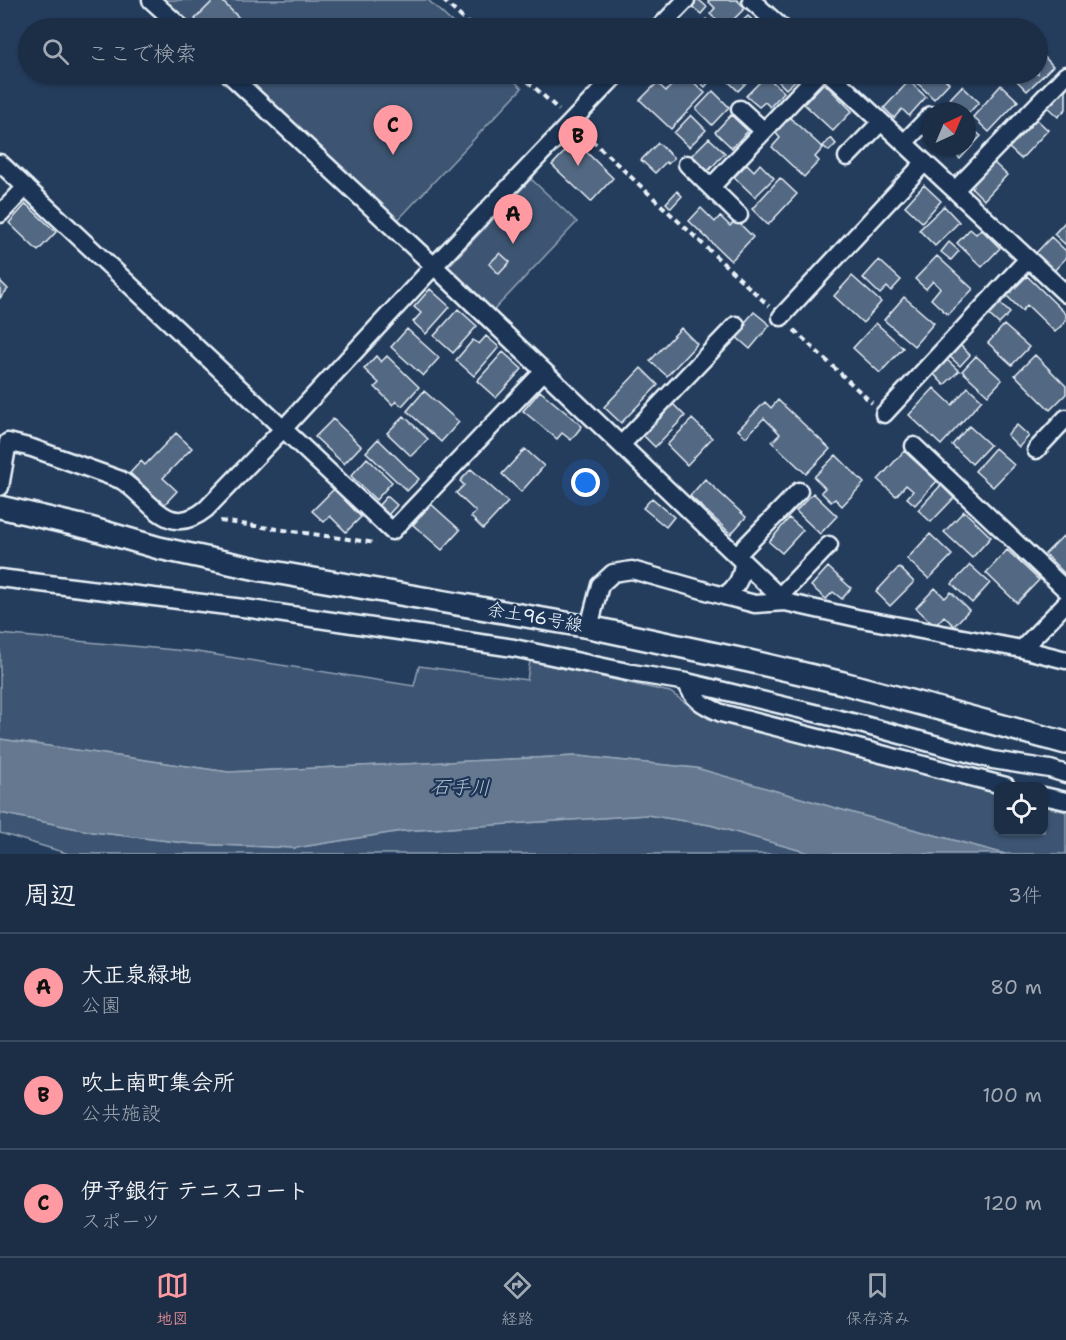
<!DOCTYPE html>
<html lang="ja">
<head>
<meta charset="utf-8">
<style>
	body { margin:0; font-family:"Shantell Sans","Klee One",sans-serif; background:#293a51; color:#f1f3f6 }
	.controls { position:absolute; right:18px; bottom:18px; display:grid; overflow:hidden; border-radius:12px; box-shadow:0 2px 4px #0004 }
	.controls button { width:54px; height:54px; display:grid; place-items:center; padding:0; border:0; border-bottom:2px solid #3a4a5f; background:#1c2e46; color:#f1f3f6; font:30px sans-serif }
	.compass { position:absolute; left:922px; top:102px; width:54px; height:54px; border-radius:50%; background:#1c2e46; box-shadow:0 2px 4px #0004; rotate:44deg }
	.you { position:absolute; left:586px; top:483px; width:21px; height:21px; margin:-15px; border:4px solid #fff; border-radius:50%; background:#1a73e8; box-shadow:0 0 0 9px #1a73e833 }
	.badge { display:grid; place-items:center; width:39px; height:39px; border-radius:50%; background:#ff9aa2; color:#111; font-size:20px; font-weight:700 }
	.pin { position:absolute; translate:-50% -50px; filter:drop-shadow(0 2px 3px #0008) }
	.pin::after { content:''; position:absolute; top:32px; width:21px; height:18px; background:inherit; clip-path:polygon(0 0,100% 0,50% 100%) }
	.list { margin:0; padding:0; list-style:none }
	h2 { display:flex; justify-content:space-between; align-items:center; height:78px; margin:0; padding:0 24px; font-size:26px }
	h2 small { font-size:20px; font-weight:400; color:#a0a8b3 }
	.list li { display:grid; grid-template-columns:39px 1fr auto; gap:18px; align-items:center; box-sizing:border-box; height:108px; padding:0 24px; border-top:2px solid #3a4a5f }
	.list b { display:block; font-size:22px; white-space:nowrap }
	.list p { margin:0; font-size:20px; white-space:nowrap; color:#a0a8b3 }
	.list em { font-size:20px; font-style:normal; color:#a0a8b3 }
	.icon { flex:none; width:33px; height:33px; fill:none; stroke:currentColor; stroke-width:2; stroke-linecap:round; stroke-linejoin:round }
	.map { position:relative; flex:none; width:1066px; height:854px; overflow:hidden }
	.search { position:absolute; background:#1c2e46; box-shadow:0 2px 4px #0004; left:18px; right:18px; top:18px; height:66px; display:flex; align-items:center; gap:15px; box-sizing:border-box; padding:0 21px; border-radius:33px; color:#a0a8b3; font-size:22px }
	.sheet { height:402px; background:#1c2e46 }
	nav { display:flex; justify-content:space-around; align-items:center; box-sizing:border-box; height:84px; border-top:2px solid #3a4a5f; background:#1c2e46; font-size:16px; color:#a0a8b3 }
	nav a { display:grid; justify-items:center; gap:3px }
	nav .on { color:#ff9aa2 }
	.map>svg:first-child { display:block }
</style>
</head>
<body>
<div class="map">
<svg width="1066" height="854" viewBox="0 0 1066 854">
	<rect width="100%" height="100%" fill="#253d5d"/>
	<filter id="ink" filterUnits="userSpaceOnUse"><feTurbulence type="fractalNoise" baseFrequency=".0167" numOctaves="2"/><feDisplacementMap in="SourceGraphic" scale="12" xChannelSelector="R" yChannelSelector="G"/><feConvolveMatrix kernelMatrix="1 2 1 2 8 2 1 2 1" color-interpolation-filters="sRGB"/></filter>
	<g filter="url(#ink)">
		<path fill="#3e5472" stroke="#93a2b5" stroke-width="1.5" d="M159 0H428L458 28H190Z
			M238 74H506L522 88 397 221Z
			M531 179 577 222 494 310 448 267Z
			M0 634 197 652 414 686 419 666 527 680 530 661 670 692 709 719 998 794V832H1044V806L1066 812V854H1005L853 813 696 768 577 756 228 772 0 739Z
			M0 813 93 832 194 844 295 848 402 831 647 815 710 825 813 854H69L0 833Z"/>
		<path fill="#657890" stroke="#99a8ba" stroke-width="1.5" d="M0 739 228 772 577 756 696 768 853 813 1005 854H813L710 825 647 815 402 831 295 848 194 844 93 832 0 813Z"/>
		<path fill="#536782" stroke="#e8f1f8" stroke-width="1.5" d="M214 0H221L249 28H205L195 19Z
			M693 0H699L707 7 701 14 689 4Z
			M709 0H737L745 8 725 28 710 14 715 8 708 1Z
			M748 16 761 28H735Z
			M706 19 716 28H698Z
			M1038 50 1053 66 1027 91 1011 75 1013 74H1038Z
			M683 74H685L705 93 671 129 640 100 657 83 666 91Z
			M690 74H716L705 87Z
			M725 74H755L738 91 723 76Z
			M771 74H802L786 89Z
			M915 74H939L949 83 934 99 911 77Z
			M766 76 784 92 770 107 765 102 759 107 746 96Z
			M909 81 926 97 909 116 902 109 894 118 884 108Z
			M1066 81V109L1058 117 1044 104Z
			M824 83 852 111 833 131 804 104Z
			M1001 85 1018 101 989 132 973 117Z
			M962 86 979 102 967 115V111H952L945 104Z
			M713 91 729 107 712 125 696 109Z
			M691 115 706 130 689 147 674 133Z
			M731 115 748 131 732 148 715 132Z
			M789 117 823 148 815 157 819 161 804 177 772 147 780 138 775 132Z
			M1034 117 1048 130 1021 159 1007 146Z
			M967 124 981 136 960 159 948 147H967Z
			M709 138 725 153 708 171 692 155Z
			M831 138 836 144 829 151 823 146Z
			M575 141 613 178 591 202 552 165Z
			M658 143 674 158 668 164 666 162 655 173 641 160Z
			M991 160 1007 175 984 200 968 184Z
			M747 164 754 171 760 164 774 178 755 197 734 177Z
			M780 178 797 194 768 225 752 209Z
			M924 185 941 201 922 222 905 206Z
			M677 191 682 196 671 208 666 203Z
			M26 204 56 232 38 251 9 223Z
			M944 206 959 222 935 246 919 230Z
			M701 208 715 222 720 216 730 226 736 220 753 237 731 261 689 221Z
			M1066 221V245L1054 234Z
			M970 229 976 234 981 229 1000 248 982 267 957 243Z
			M1051 237 1066 251V258L1053 272 1035 254Z
			M949 242 959 251 951 260 941 252Z
			M500 253 510 262 499 274 489 264Z
			M937 256 973 289 948 315 931 299 940 288 933 281 926 289 915 279Z
			M879 260 901 280 891 291 887 287 880 294 863 278Z
			M852 276 881 302 863 323 834 296Z
			M1027 276 1066 314V321L1055 332 1027 305 1022 311 1007 296Z
			M0 281 8 289 0 298Z
			M430 289 450 307 426 334 413 322 421 313 414 307Z
			M904 297 934 323 914 346 884 320Z
			M997 300 1010 313 999 324 986 312Z
			M458 309 477 326 453 353 434 336Z
			M754 312 770 325 750 349 734 335Z
			M876 323 903 348 880 373 853 348Z
			M1004 325 1029 347 1012 365 988 343Z
			M681 328 697 344 667 376 650 361Z
			M407 329 439 358 423 376 391 347Z
			M486 336 499 347 474 376 456 360 473 340 479 344Z
			M958 343 970 355 960 366 947 354Z
			M503 352 522 369 496 398 477 381Z
			M1035 355 1066 386V394L1050 410 1015 375Z
			M376 356 381 362 387 356 419 387 402 406 396 401 393 405 375 387 379 383 364 369Z
			M976 356 1002 380 988 395 962 371Z
			M947 360 959 371 944 385 933 373Z
			M641 368 658 385 621 423 604 407Z
			M968 387 982 400 941 445 909 415 934 388 952 405Z
			M424 391 459 422 441 442 407 411Z
			M540 391 582 426 571 440 562 433 557 439 523 411Z
			M778 400 830 449 806 474 772 442 780 434 764 418 746 437 738 430 765 402 771 408Z
			M672 403 685 416 655 447 642 434Z
			M404 416 428 439 411 456 387 433Z
			M333 419 361 446 344 464 315 437Z
			M692 419 712 438 687 465 667 445Z
			M1017 425 1029 436 1019 447 1007 435Z
			M969 426 990 445 972 464 952 445Z
			M176 433 192 448 163 478 177 491 164 505 130 473 141 461 145 465Z
			M378 439 419 479 407 491 366 452Z
			M995 448 1014 465 993 487 975 471Z
			M525 449 544 466 521 492 502 474Z
			M904 451 937 481 915 505 907 498 913 491 906 485 896 496 878 480Z
			M836 455 864 483 842 506 835 499 831 502 821 492 825 488 814 477Z
			M367 458 392 482 376 500 351 476Z
			M471 469 508 502 483 529 471 517 476 512 456 493 464 485 460 481Z
			M705 479 746 517 731 534 690 496Z
			M941 485 954 498 931 522 918 510Z
			M334 489 361 517 346 532 330 516 324 522 312 511Z
			M813 493 837 516 820 534 796 511Z
			M387 496 397 505 388 515 378 506Z
			M652 498 674 517 666 527 643 508Z
			M431 504 460 530 442 550 413 525Z
			M964 511 991 537 972 558 944 532Z
			M789 518 803 530 782 553 769 542Z
			M930 534 952 555 929 579 907 559Z
			M1063 536 1066 539V575L1045 554Z
			M1007 550 1039 580 1017 603 986 573Z
			M970 565 990 583 972 603 952 584Z
			M828 567 851 588 842 599 833 592 826 599 811 586Z
			M899 567 914 582 890 606 876 592Z
			M935 588 945 598 951 592 969 610 954 626 944 616 935 626 916 608Z"/>
		<g fill="none" stroke-linecap="round" stroke-linejoin="round">
			<g stroke="#e8f1f8" stroke-width="21">
				<path id="minor" d="M151 0 182 28
					M751 0 782 28
					M659 28 686 0
					M229 74 434 266 785 602
					M830 74 1066 294
					M740 109 764 131
					M904 143 931 115
					M847 157 881 122
					M0 163 392 531 544 371
					M687 164 739 215
					M711 187 818 74
					M955 190 1066 75
					M0 214 26 187
					M781 317 924 163
					M884 414 1028 259
					M621 445 736 325
					M914 446 1066 590
					M1036 450 1066 418
					M0 487 8 442 32 448 121 480C151 499 167 540 206 509L283 429 434 266 617 74
					M737 555 799 491
					M0 578 251 609 514 648 632 673 687 682 864 725 993 760 1050 769 1066 774
					M724 596C737 587 742 578 743 562
					M779 597 829 545
					M589 627 600 585 613 573 632 570 724 596 755 604 785 602 857 618 1022 649 1066 660
					M1022 649 1066 603
					M687 682C691 700 706 706 721 713L1006 786
					M1044 796 1066 801"/>
			</g>
			<g stroke="#e8f1f8" stroke-width="26">
				<path id="tertiary" d="M0 507 90 528 159 548 262 570 589 627 749 661 843 683 1066 743"/>
			</g>
			<path stroke="#e8f1f8" stroke-width="4" stroke-dasharray="6 4.5" stroke-linecap="butt" d="M443 0 473 28
				M520 74 559 110
				M584 133 769 306
				M794 330 872 403
				M220 521 376 543"/>
			<use href="#minor" stroke="#1d3557" stroke-width="16"/>
			<use href="#tertiary" stroke="#1d3557" stroke-width="21"/>
		</g>
	</g>
	<g text-anchor="middle" stroke-width="4.5" stroke-linejoin="round" paint-order="stroke">
		<g font-size="18" fill="#e8f1f8" stroke="#1d3557">
			<text transform="translate(535 617) rotate(10)" y="6">余土96号線</text>
		</g>
		<g font-size="20" font-style="italic" fill="#b4c1ce" stroke="#1d3557">
			<text transform="translate(460 787) rotate(1)" y="7">石手川</text>
		</g>
	</g>
</svg>
<div class="controls">
<button><svg class="icon" aria-label="locate" viewBox="0 0 24 24"><circle cx="12" cy="12" r="6"/><path d="M12 2v4M12 18v4M2 12h4M18 12h4"/></svg></button>
</div>
<svg class="compass" viewBox="-18 -18 36 36"><path d="M0-13l5 13h-10z" fill="#e53935"/><path d="M0 13l5-13h-10z" fill="#a0a8b3"/></svg>
<div class="you"></div>
<div class="pin badge" style="left:513px;top:244px">A</div>
<div class="pin badge" style="left:578px;top:166px">B</div>
<div class="pin badge" style="left:393px;top:155px">C</div>
<div class="search"><svg class="icon" aria-label="search" viewBox="0 0 24 24"><circle cx="10" cy="10" r="6"/><path d="M15 15l6 6"/></svg>ここで検索</div>
</div>
<section class="sheet">
<h2>周辺<small>3件</small></h2>
<ul class="list">
<li><span class="badge">A</span><div><b>大正泉緑地</b><p>公園</p></div><em>80 m</em></li>
<li><span class="badge">B</span><div><b>吹上南町集会所</b><p>公共施設</p></div><em>100 m</em></li>
<li><span class="badge">C</span><div><b>伊予銀行 テニスコート</b><p>スポーツ</p></div><em>120 m</em></li>
</ul>
</section>
<nav>
<a class="on"><svg class="icon" aria-label="map" viewBox="0 0 24 24"><path d="M3 6l6-2 6 2 6-2v14l-6 2-6-2-6 2zM9 4v14M15 6v14"/></svg>地図</a>
<a><svg class="icon" aria-label="directions" viewBox="0 0 24 24"><path d="M12 3l9 9-9 9-9-9zM9 14v-3h6M13 9l2 2-2 2"/></svg>経路</a>
<a><svg class="icon" aria-label="saved" viewBox="0 0 24 24"><path d="M7 4h10v16l-5-4-5 4z"/></svg>保存済み</a>
</nav>
</body>
</html>
